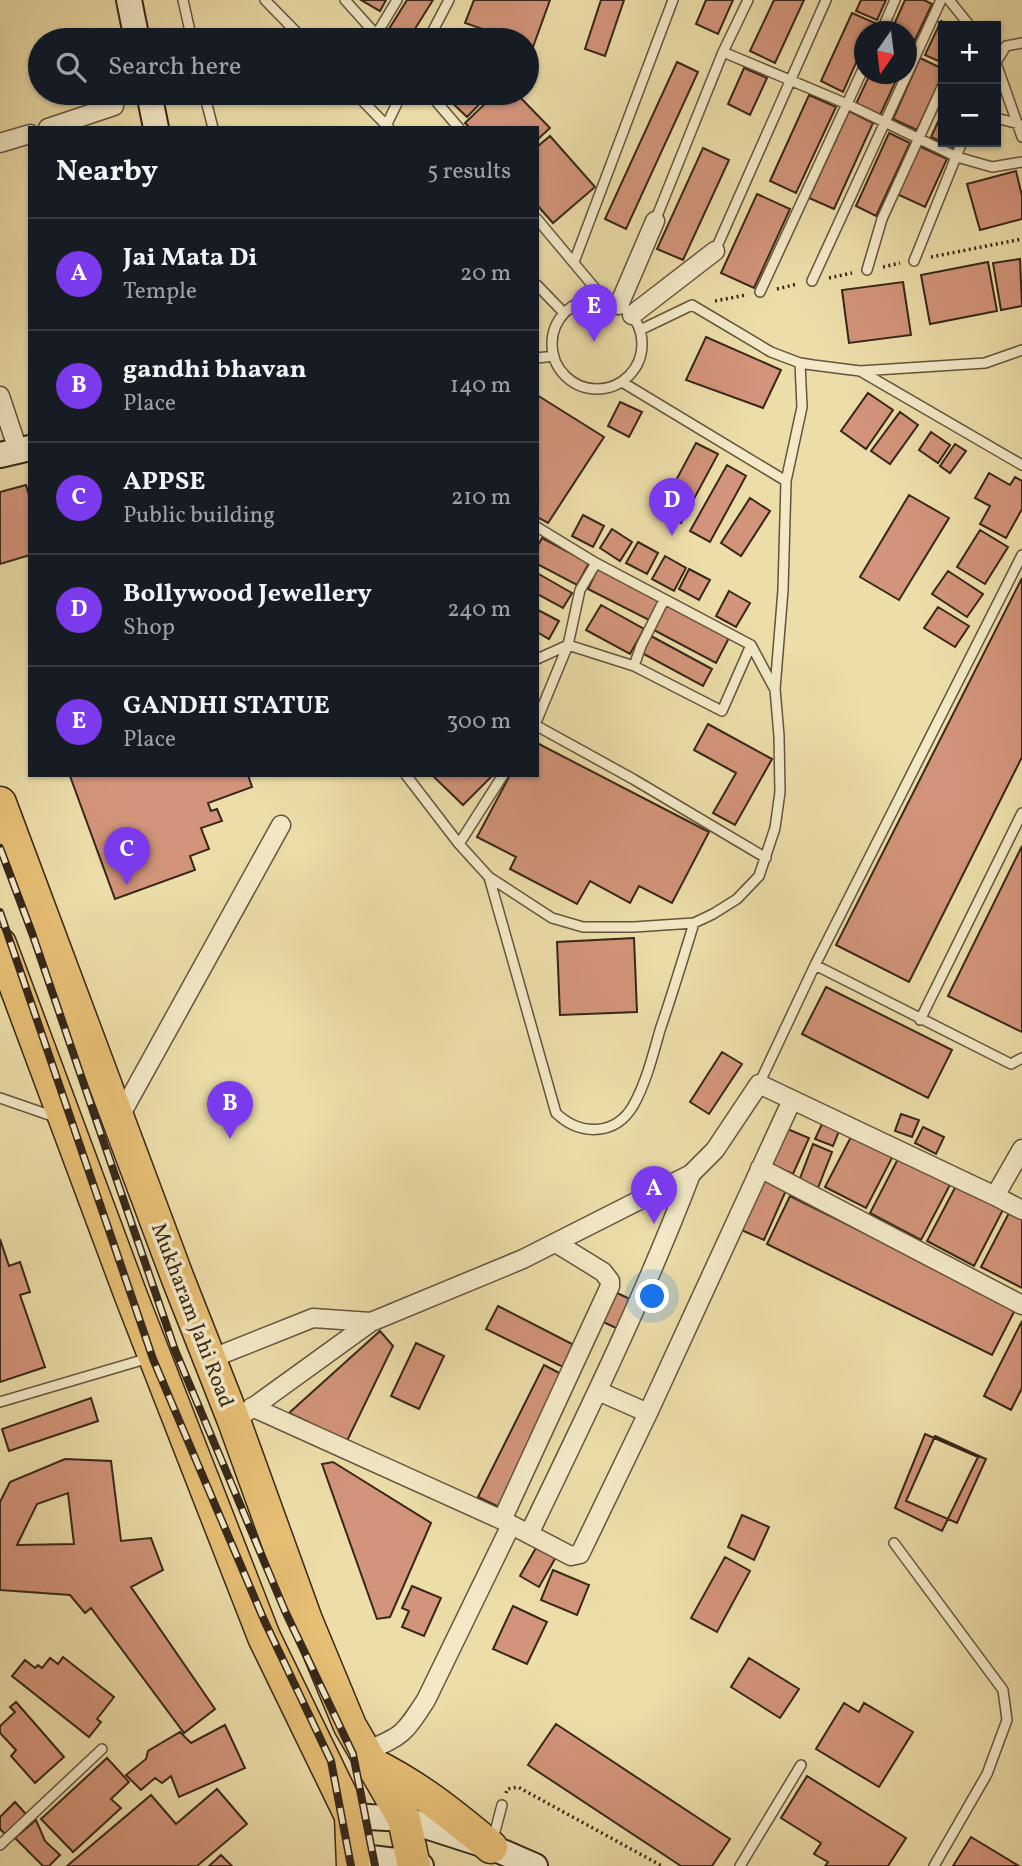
<!DOCTYPE html>
<html lang="en">
<head>
<meta charset="utf-8">
<style>
	body { margin:0; font-family:Vollkorn,serif; background:#242831; color:#f1f3f6 }
	.controls { position:absolute; right:21px; top:21px; display:grid; overflow:hidden; border-radius:0px; box-shadow:0 2px 5px #0004 }
	.controls button { width:63px; height:63px; display:grid; place-items:center; padding:0; border:0; border-bottom:2px solid #363941; background:#171b24; color:#f1f3f6; font:35px sans-serif }
	.compass { position:absolute; left:854px; top:21px; width:63px; height:63px; border-radius:50%; background:#171b24; box-shadow:0 2px 5px #0004; rotate:194deg }
	.you { position:absolute; left:653px; top:1297px; width:24px; height:24px; margin:-18px; border:5px solid #fff; border-radius:50%; background:#1a73e8; box-shadow:0 0 0 10px #1a73e833 }
	.badge { display:grid; place-items:center; width:46px; height:46px; border-radius:50%; background:#7c3aed; color:#fff; font-size:23px; font-weight:700 }
	.pin { position:absolute; translate:-50% -58px; filter:drop-shadow(0 2px 4px #0008) }
	.pin::after { content:''; position:absolute; top:37px; width:24px; height:21px; background:inherit; clip-path:polygon(0 0,100% 0,50% 100%) }
	.list { margin:0; padding:0; list-style:none }
	h2 { display:flex; justify-content:space-between; align-items:center; height:91px; margin:0; padding:0 28px; font-size:30px }
	h2 small { font-size:23px; font-weight:400; color:#9ea1a6 }
	.list li { display:grid; grid-template-columns:46px 1fr auto; gap:21px; align-items:center; box-sizing:border-box; height:112px; padding:0 28px; border-top:2px solid #363941 }
	.list b { display:block; font-size:26px; white-space:nowrap }
	.list p { margin:0; font-size:23px; white-space:nowrap; color:#9ea1a6 }
	.list em { font-size:23px; font-style:normal; color:#9ea1a6 }
	.icon { flex:none; width:38px; height:38px; fill:none; stroke:currentColor; stroke-width:2; stroke-linecap:round; stroke-linejoin:round }
	.map { position:relative; flex:none; width:1022px; height:1866px; overflow:hidden }
	.search { position:absolute; background:#171b24; box-shadow:0 2px 5px #0004; left:28px; top:28px; width:511px; height:77px; display:flex; align-items:center; gap:18px; box-sizing:border-box; padding:0 24px; border-radius:38px; color:#9ea1a6; font-size:26px }
	.panel { position:absolute; background:#171b24; box-shadow:0 2px 5px #0004; left:28px; top:126px; width:511px; height:651px; border-radius:0px }
	.map>svg:first-child { display:block }
</style>
</head>
<body>
<div class="map">
<svg width="1022" height="1866" viewBox="0 0 1022 1866">
	<rect width="100%" height="100%" fill="#ecdda9"/>
	<filter id="stains"><feTurbulence type="fractalNoise" baseFrequency=".00286" numOctaves="4"/><feColorMatrix values="0 0 0 0 .2 0 0 0 0 .09 0 0 0 0 .02 0 0 0 .5 -.17"/></filter>
	<radialGradient id="worn" r=".72"><stop offset=".6" stop-color="#630" stop-opacity="0"/><stop offset="1" stop-color="#630" stop-opacity=".3"/></radialGradient>
	<path fill="#d2947a" stroke="#372719" stroke-width="2" fill-rule="evenodd" d="M361 0H386L380 11Z
		M407 0H433L408 40 389 29Z
		M474 0H550L533 47 527 45V40H514L465 23Z
		M601 0H624L605 56 585 49Z
		M706 0H733L718 34 696 24Z
		M774 0H804L775 63 750 51Z
		M861 0H886L877 20 856 11Z
		M905 0H924L932 4 915 40 906 36V32L892 29Z
		M852 13 875 23 871 32H864V45L843 92 821 81Z
		M941 21 953 26H943V63L925 55Z
		M920 58 943 69V74L917 130 893 119Z
		M677 62 698 72 626 229 605 219Z
		M744 68 767 78 750 115 728 104Z
		M870 74H899L880 115 856 104Z
		M442 93H490L467 117Z
		M496 93H516L550 128 537 140V128H470L465 123Z
		M809 95 836 107 796 193 770 181Z
		M849 111 873 123 834 209 809 198Z
		M943 111V142H956L953 147 931 137Z
		M889 133 910 143 876 216 856 206Z
		M550 136 595 187 553 223 537 205V147Z
		M919 146 947 159 925 207 897 194Z
		M703 148 729 160 683 260 657 249Z
		M1016 171 1022 196V219L980 230 967 184Z
		M757 194 790 209 754 288 721 273Z
		M1020 259 1022 306 1001 310 993 263Z
		M988 262 997 311 930 324 921 275Z
		M903 282 911 335 849 343 842 290Z
		M706 337 781 370 763 408 686 380Z
		M868 393 893 410 866 449 841 431Z
		M537 395 604 437 548 523 537 517Z
		M620 402 642 412 629 437 608 426Z
		M900 412 918 425 890 464 871 451Z
		M931 432 950 445 938 463 919 450Z
		M696 443 718 454 681 523 659 512Z
		M955 444 966 451 950 473 940 466Z
		M727 465 746 476 710 542 690 531Z
		M989 473 1010 485 1015 477 1022 481V509L1006 538 980 524 990 506 975 498Z
		M26 485 30 499V555L0 564V492Z
		M909 495 949 518 899 600 860 577Z
		M750 498 770 511 741 556 721 543Z
		M583 515 604 526 593 547 572 536Z
		M612 529 632 542 620 561 600 548Z
		M980 530 1008 547 985 584 957 567Z
		M542 538 589 563 577 585 537 564V547Z
		M638 542 658 553 647 574 626 563Z
		M665 556 686 568 674 591 652 579Z
		M598 568 659 600 649 620 588 589Z
		M689 569 710 580 699 600 679 589Z
		M948 571 983 594 967 617 932 594Z
		M537 573 572 593 563 608 537 594Z
		M1022 578V757L909 982 836 945Z
		M729 591 750 603 736 627 716 616Z
		M665 604 729 638 716 663 652 629Z
		M601 605 644 629 630 654 586 630Z
		M938 607 969 626 955 647 924 628Z
		M538 610 559 621 549 639 537 632Z
		M651 636 712 669 703 686 642 653Z
		M708 724 772 759 735 825 713 813 736 773 694 750Z
		M537 743 709 832 672 903 639 886 630 903 590 881 577 904 510 869 516 857 477 837 510 775H537Z
		M72 775H248L252 787 208 803 211 811 217 809 222 821 201 828 209 849 190 856 195 870 115 899 70 776Z
		M432 775H493L463 805Z
		M1022 846V1032L948 996Z
		M634 938 637 1012 560 1015 557 942Z
		M826 987 952 1050 928 1098 802 1034Z
		M722 1052 742 1064 709 1114 690 1102Z
		M901 1114 919 1120 912 1137 895 1131Z
		M822 1124 839 1131 833 1146 815 1139Z
		M923 1127 944 1137 936 1154 915 1143Z
		M785 1128 809 1138 793 1174 770 1164Z
		M853 1133 894 1154 866 1208 825 1187Z
		M813 1144 832 1152 818 1188 799 1181Z
		M900 1155 952 1181 921 1240 870 1213Z
		M763 1175 788 1186 764 1240 739 1229Z
		M958 1182 1005 1206 974 1266 927 1241Z
		M790 1196 1016 1308 992 1355 767 1244Z
		M1011 1209 1022 1215V1288L981 1267Z
		M0 1239 9 1266 20 1262 30 1292 20 1295 45 1367 0 1382Z
		M613 1291 632 1300 618 1329 599 1320Z
		M498 1306 574 1345 563 1367 486 1329Z
		M1022 1321V1388L1011 1410 984 1396Z
		M380 1331 393 1346 347 1441 289 1413Z
		M416 1343 444 1356 419 1409 391 1396Z
		M544 1365 565 1376 501 1508 478 1497Z
		M91 1398 98 1421 9 1451 2 1429Z
		M925 1434 978 1457 942 1531 895 1508Z
		M935 1436 986 1459 957 1523 906 1501Z
		M65 1459 111 1461 121 1541 151 1538 163 1570 131 1587 215 1709 184 1733 91 1608 85 1613 70 1595 0 1590V1502L10 1482ZM68 1493 74 1544 17 1545 37 1504Z
		M333 1462 431 1523 390 1617 377 1619 322 1464Z
		M742 1515 769 1527 754 1560 728 1547Z
		M537 1546 556 1557 539 1587 520 1576Z
		M725 1557 750 1571 717 1632 691 1618Z
		M553 1570 589 1585 577 1615 541 1600Z
		M412 1586 441 1598 424 1636 402 1627 409 1611 402 1608Z
		M513 1606 547 1622 527 1664 493 1649Z
		M63 1657 114 1697 97 1719 101 1722 89 1737 12 1676 25 1660 35 1668 38 1665 42 1668 50 1658 58 1664Z
		M749 1658 799 1689 780 1718 731 1687Z
		M16 1702 64 1757 35 1783 11 1756 16 1750 0 1733V1726L15 1712 10 1707Z
		M844 1703 859 1712 864 1703 913 1732 879 1787 816 1749Z
		M556 1724 730 1839 712 1866H681L528 1765Z
		M225 1725 245 1768 179 1797 171 1776 162 1783 155 1778 141 1790 126 1775 146 1759 148 1751 180 1732 191 1743Z
		M107 1758 129 1782 111 1799 121 1808 73 1852 41 1819Z
		M807 1776 906 1838 888 1866H825L828 1862 814 1854 821 1843 781 1818Z
		M217 1789 247 1824 197 1866H67L151 1795 176 1824Z
		M15 1802 26 1814 6 1835 0 1829V1817Z
		M36 1820 45 1841 60 1855 49 1866H43L15 1838Z
		M971 1837 1019 1866H953Z
		M221 1855 232 1866H209Z"/>
	<g fill="none" stroke-linecap="round" stroke-linejoin="round">
		<g stroke="#64543d" stroke-width="12">
			<path id="lane" d="M183 0 192 40
				M265 0 304 40
				M345 0 381 40
				M949 0 970 26
				M881 32 895 0
				M376 35 397 0
				M428 40 449 0
				M723 52 847 104 957 157 992 167 1022 162
				M996 62 1006 46 1022 43
				M996 63 1022 137
				M204 93 213 128
				M355 93 389 128
				M429 93 459 128
				M996 118 1019 124
				M385 128 402 93
				M537 219 604 299
				M655 221 723 52 748 0
				M715 251 826 0
				M914 261 962 142
				M574 262 673 0
				M867 270 882 219 943 85
				M812 281 941 0
				M537 285 564 313
				M760 292 864 67
				M552 344a45 45 0 1 1 90 0a45 45 0 1 1-90 0Z
				M640 330 692 305 771 352 800 363 813 365 860 371 985 363 1022 350
				M537 358 554 356
				M862 372 1022 465
				M622 382 786 481
				M537 527 596 563 751 645 774 688
				M537 659 568 645 580 590 596 563
				M634 666 641 646 664 600
				M537 720 568 645 634 666 722 711 751 645
				M537 726 633 779 766 858
				M406 775 459 844 489 877 552 918 583 927H634L694 923 713 914 737 899 759 876 775 828 780 792 779 736 775 689 783 590 786 481 802 407 800 363
				M459 844 503 775
				M489 877 556 1113C580 1136 615 1136 633 1106 646 1083 653 1055 660 1030 672 995 683 959 694 923
				M815 965 1011 1064 1022 1058
				M920 1020 1022 813
				M759 1084 815 965 1022 555
				M0 1098 58 1118
				M0 1402 149 1358
				M894 1543 1003 1690 1007 1720 987 1774 934 1866
				M493 1839 502 1805
				M0 1845 102 1749
				M740 1866 801 1765"/>
		</g>
		<g stroke="#64543d" stroke-width="21">
			<path id="street" d="M48 128 114 106
				M0 143 30 134
				M619 305 655 221
				M632 315 715 251
				M0 396 18 450
				M119 1118 281 825
				M760 1168 1022 1305
				M995 1196 1022 1210
				M210 1359 313 1318 371 1322
				M598 1391 648 1413
				M252 1407 502 1520 571 1556 580 1554 648 1413 792 1100
				M234 1421 371 1322 523 1259 691 1174 715 1150 759 1084 995 1196 1022 1149
				M502 1520 610 1286V1281L603 1272 556 1243
				M529 1534C586 1416 644 1297 691 1174
				M365 1751C402 1737 404 1734 426 1700L511 1525"/>
		</g>
		<g stroke="#372719" stroke-width="28">
			<path id="secondary" d="M129 0 137 40
				M149 93 156 128
				M0 455 30 448
				M351 1816 404 1819 491 1847 535 1866
				M354 1856 413 1863 421 1866"/>
		</g>
		<g stroke="#372719" stroke-width="35">
			<path id="highway" d="M0 803 178 1279 234 1421 306 1620 350 1726 404 1819 414 1866
				M0 944 131 1296 264 1637 351 1816 353 1866
				M372 1764C417 1786 453 1815 491 1847"/>
		</g>
		<path stroke="#372719" stroke-width="3.5" stroke-dasharray="2 3.5" stroke-linecap="butt" d="M931 257 1022 239
			M883 267 900 263
			M829 278 852 273
			M777 289 797 284
			M715 301 746 295
			M506 1793 507 1789 518 1787 662 1866"/>
		<use href="#lane" stroke="#f3e9c7" stroke-width="9"/>
		<use href="#street" stroke="#f3e9c7" stroke-width="18"/>
		<use href="#secondary" stroke="#f3e9c7" stroke-width="24"/>
		<use href="#highway" stroke="#e6be74" stroke-width="32"/>
		<g stroke="#372719" stroke-width="8">
			<path id="rail" d="M0 848 32 933 175 1350 285 1611 353 1754 375 1866
				M0 912 153 1359 264 1620 331 1761 351 1866"/>
		</g>
		<use href="#rail" stroke="#f3e9c7" stroke-width="5" stroke-dasharray="16" stroke-linecap="butt"/>
	</g>
	<g text-anchor="middle" stroke-width="7" stroke-linejoin="round" paint-order="stroke">
		<g font-size="21" fill="#372719" stroke="#f3e9c7">
			<text transform="translate(193 1315) rotate(69)" y="7">Mukharam Jahi Road</text>
		</g>
	</g>
	<rect width="100%" height="100%" filter="url(#stains)"/>
	<rect width="100%" height="100%" fill="url(#worn)"/>
</svg>
<div class="controls">
<button>+</button>
<button>−</button>
</div>
<svg class="compass" viewBox="-18 -18 36 36"><path d="M0-13l5 13h-10z" fill="#e53935"/><path d="M0 13l5-13h-10z" fill="#9ea1a6"/></svg>
<div class="you"></div>
<div class="pin badge" style="left:654px;top:1224px">A</div>
<div class="pin badge" style="left:230px;top:1139px">B</div>
<div class="pin badge" style="left:127px;top:885px">C</div>
<div class="pin badge" style="left:672px;top:536px">D</div>
<div class="pin badge" style="left:594px;top:342px">E</div>
<div class="search"><svg class="icon" aria-label="search" viewBox="0 0 24 24"><circle cx="10" cy="10" r="6"/><path d="M15 15l6 6"/></svg>Search here</div>
<section class="panel">
<h2>Nearby<small>5 results</small></h2>
<ul class="list">
<li><span class="badge">A</span><div><b>Jai Mata Di</b><p>Temple</p></div><em>20 m</em></li>
<li><span class="badge">B</span><div><b>gandhi bhavan</b><p>Place</p></div><em>140 m</em></li>
<li><span class="badge">C</span><div><b>APPSE</b><p>Public building</p></div><em>210 m</em></li>
<li><span class="badge">D</span><div><b>Bollywood Jewellery</b><p>Shop</p></div><em>240 m</em></li>
<li><span class="badge">E</span><div><b>GANDHI STATUE</b><p>Place</p></div><em>300 m</em></li>
</ul>
</section>
</div>
</body>
</html>
